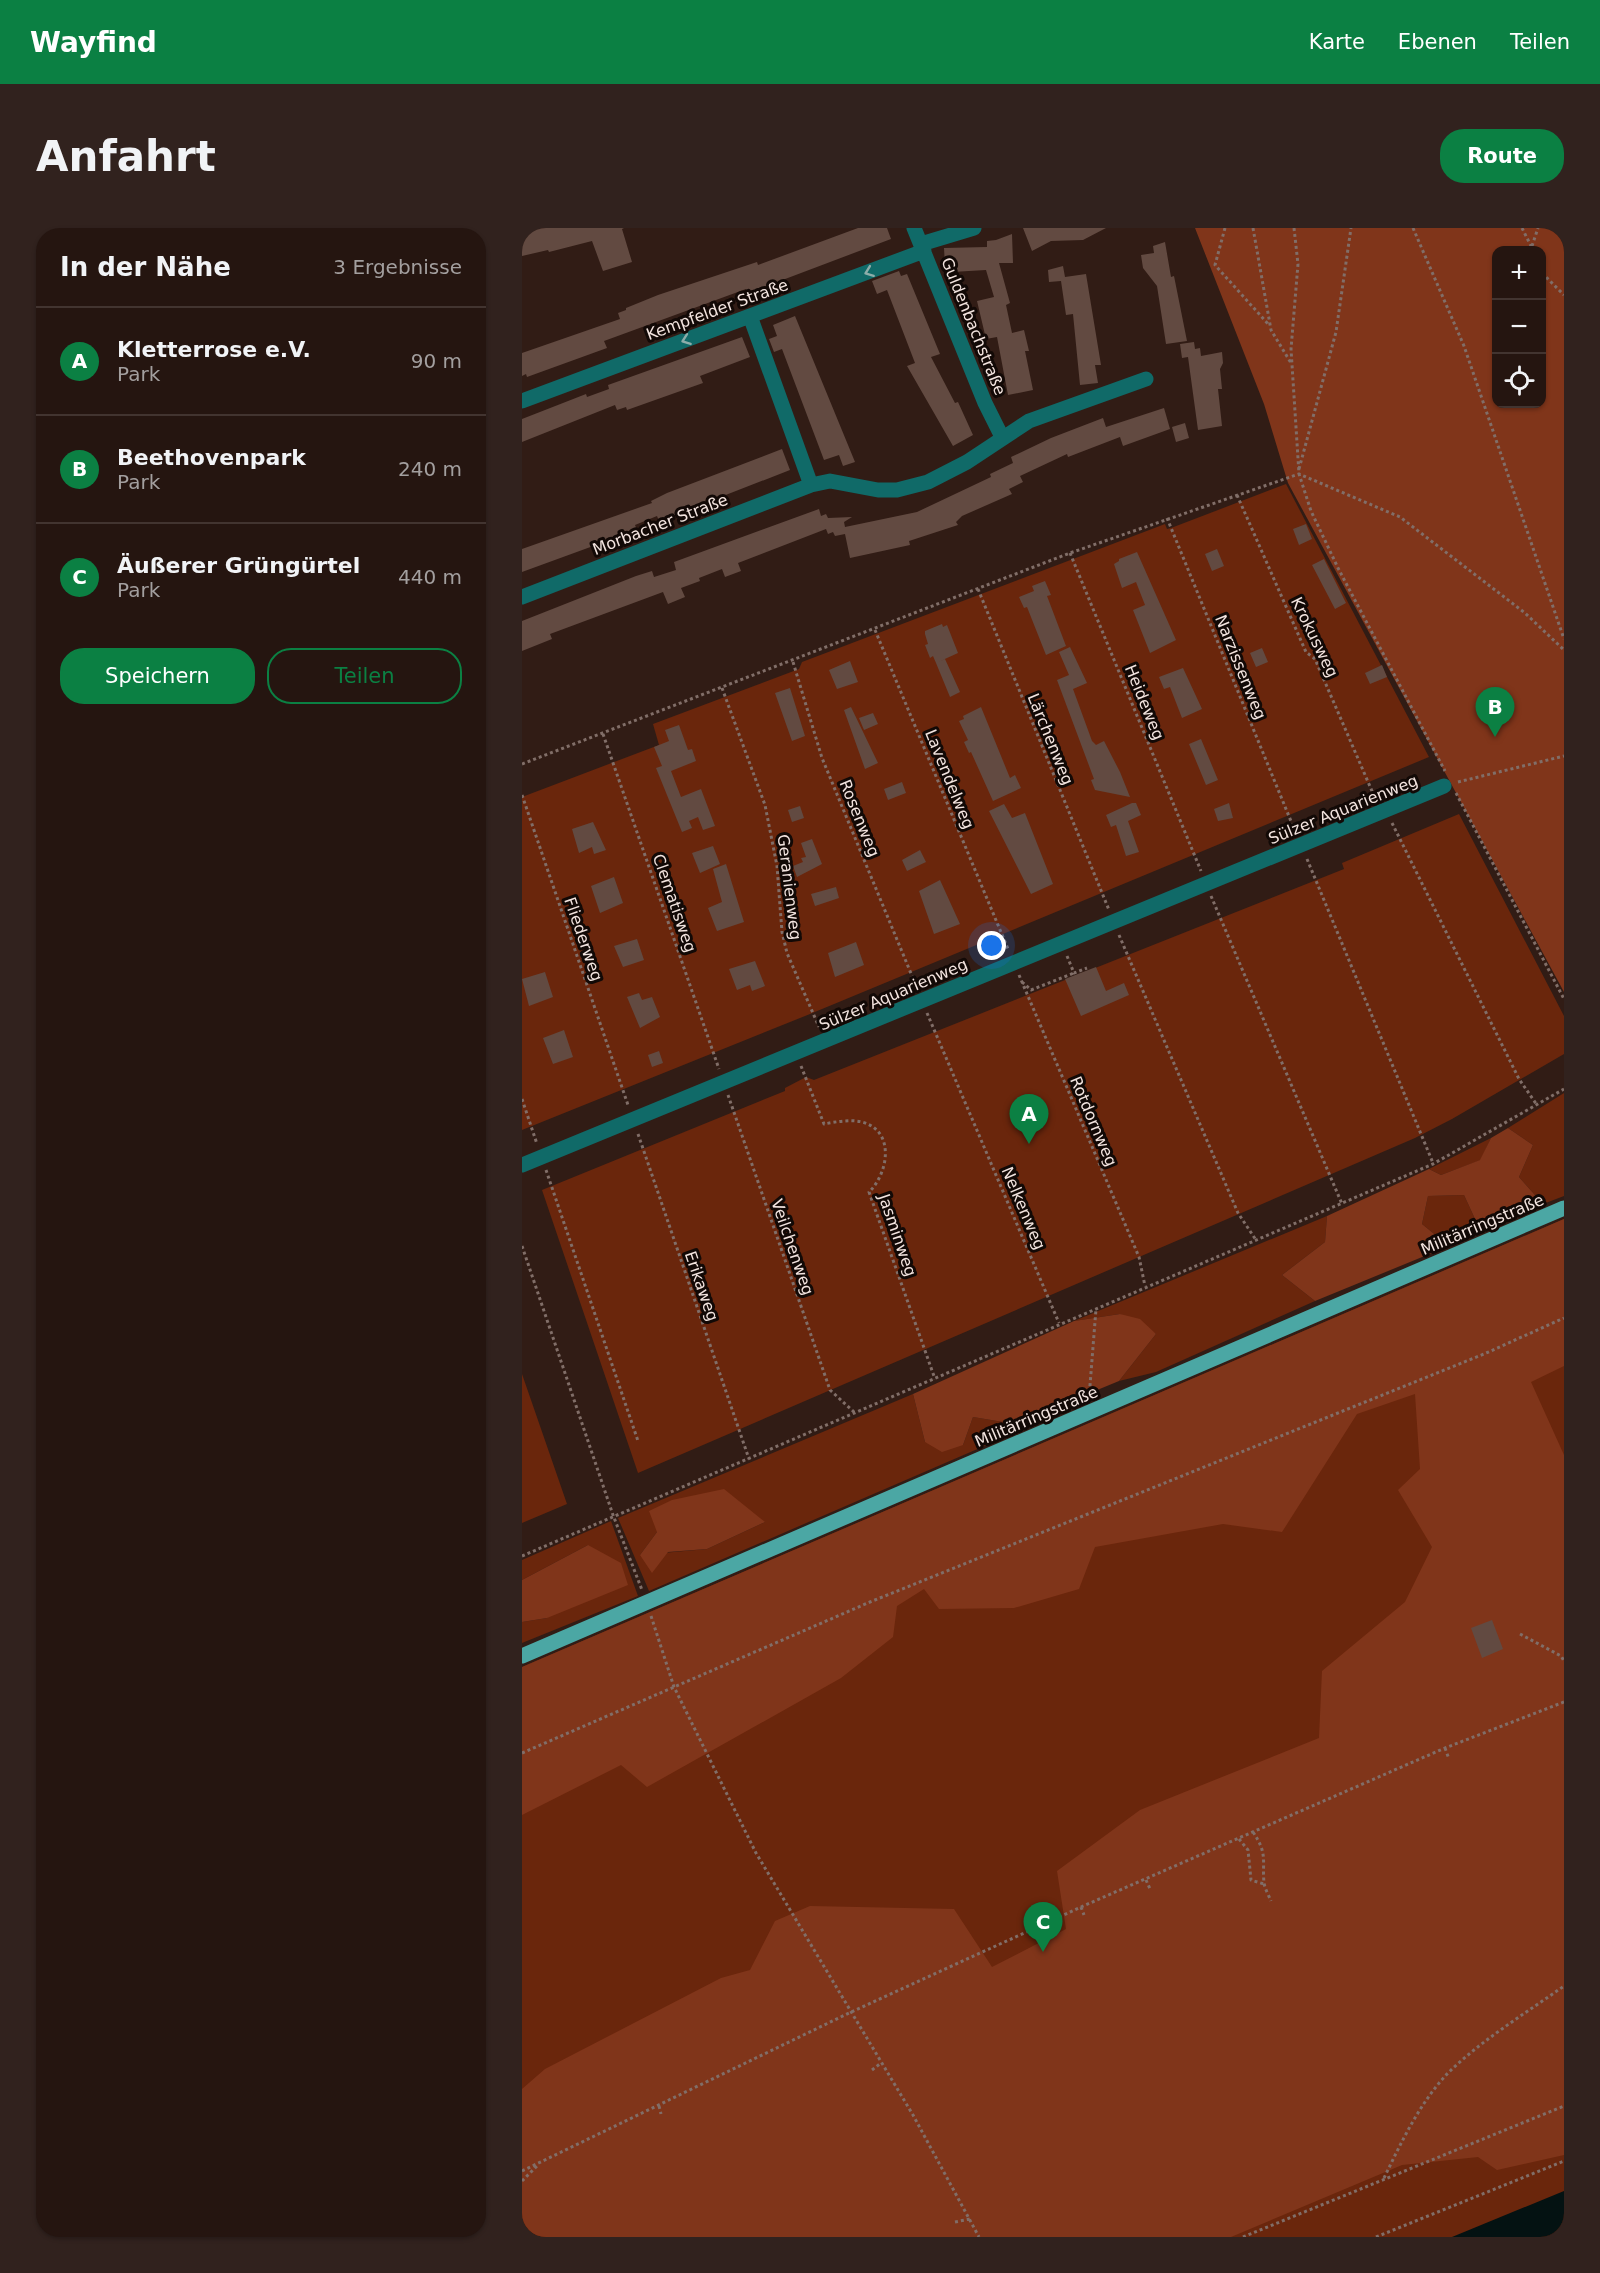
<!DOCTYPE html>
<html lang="de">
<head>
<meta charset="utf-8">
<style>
	body { margin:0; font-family:"DejaVu Sans",sans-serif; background:#31221e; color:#f1f3f6 }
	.controls { position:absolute; right:18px; top:18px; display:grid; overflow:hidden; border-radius:12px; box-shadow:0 2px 4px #0004 }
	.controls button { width:54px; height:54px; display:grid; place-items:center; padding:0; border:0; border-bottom:2px solid #423430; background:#251510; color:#f1f3f6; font:30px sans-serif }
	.you { position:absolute; left:470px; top:718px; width:21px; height:21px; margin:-15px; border:4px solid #fff; border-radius:50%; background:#1a73e8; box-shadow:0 0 0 9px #1a73e833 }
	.badge { display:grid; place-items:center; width:39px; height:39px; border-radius:50%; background:#0b8043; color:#fff; font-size:20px; font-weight:700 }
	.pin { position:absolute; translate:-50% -50px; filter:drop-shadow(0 2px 3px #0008) }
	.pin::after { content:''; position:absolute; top:32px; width:21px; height:18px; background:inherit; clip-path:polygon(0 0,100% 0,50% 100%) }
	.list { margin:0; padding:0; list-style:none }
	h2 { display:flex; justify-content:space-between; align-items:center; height:78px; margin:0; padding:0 24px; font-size:26px }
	h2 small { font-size:20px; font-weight:400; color:#a39f9f }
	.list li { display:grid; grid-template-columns:39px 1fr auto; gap:18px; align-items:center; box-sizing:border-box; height:108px; padding:0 24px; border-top:2px solid #423430 }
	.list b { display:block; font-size:22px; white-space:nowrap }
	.list p { margin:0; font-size:20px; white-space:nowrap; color:#a39f9f }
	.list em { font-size:20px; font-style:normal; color:#a39f9f }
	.actions { display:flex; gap:12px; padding:18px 24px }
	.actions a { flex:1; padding:14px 0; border:2px solid #0b8043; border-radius:24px; text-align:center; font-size:21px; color:#0b8043 }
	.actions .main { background:#0b8043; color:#fff }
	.icon { flex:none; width:33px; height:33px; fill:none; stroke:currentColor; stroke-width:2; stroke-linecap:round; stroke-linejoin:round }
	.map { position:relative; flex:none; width:1042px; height:2009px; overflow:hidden; border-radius:24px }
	header { display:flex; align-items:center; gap:36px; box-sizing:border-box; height:84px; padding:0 30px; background:#0b8043; color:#fff }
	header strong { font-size:28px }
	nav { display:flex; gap:33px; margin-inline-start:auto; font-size:21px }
	.intro { display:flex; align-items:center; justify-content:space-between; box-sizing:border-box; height:144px; padding:0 36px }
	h1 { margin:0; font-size:42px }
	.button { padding:15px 27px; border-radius:24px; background:#0b8043; color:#fff; font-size:21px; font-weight:700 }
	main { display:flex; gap:36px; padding:0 36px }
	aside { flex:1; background:#251510; border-radius:24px; box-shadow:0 2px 4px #0004 }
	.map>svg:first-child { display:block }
</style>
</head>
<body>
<header>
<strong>Wayfind</strong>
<nav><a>Karte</a><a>Ebenen</a><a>Teilen</a></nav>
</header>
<div class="intro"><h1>Anfahrt</h1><a class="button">Route</a></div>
<main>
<aside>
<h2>In der Nähe<small>3 Ergebnisse</small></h2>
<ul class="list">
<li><span class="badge">A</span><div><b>Kletterrose e.V.</b><p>Park</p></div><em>90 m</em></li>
<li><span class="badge">B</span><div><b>Beethovenpark</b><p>Park</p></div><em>240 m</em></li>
<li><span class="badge">C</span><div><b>Äußerer Grüngürtel</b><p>Park</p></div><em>440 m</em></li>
</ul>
<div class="actions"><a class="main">Speichern</a><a>Teilen</a></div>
</aside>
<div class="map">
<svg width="1042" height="2009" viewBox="0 0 1042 2009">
	<rect width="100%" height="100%" fill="#311c15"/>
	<path fill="#6a260c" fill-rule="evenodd" d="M764 256 907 529 288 786 0 902V569L137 517 131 496 277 441 280 434 643 296 645 301 649 300Z
		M937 586 1042 788V826L930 891 893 910 116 1245 20 962 263 863V860L284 849 292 852 822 641 820 635Z
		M1042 865V968L1021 976 997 949 1011 917 986 900Z
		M969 910 959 932 919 947 907 941Z
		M942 967 959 1004 927 1018 900 996 906 968Z
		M805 988 803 1014 760 1047 793 1073 634 1144 597 1153 634 1106 598 1086 552 1093Z
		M1042 991V2009H0V1439Z
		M0 1146 45 1276 0 1295Z
		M391 1166 403 1214 441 1217 451 1189 493 1196 474 1213 127 1363 96 1290ZM243 1294 185 1321 118 1327 135 1304Z
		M89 1293 116 1368 0 1415V1394L25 1390 66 1317 0 1352V1332Z"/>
	<path fill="#80351a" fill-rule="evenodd" d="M673 0H1042V764L766 255 742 176ZM975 22H1020V176H975Z
		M986 900 1011 917 997 949 1021 976 959 1004 942 967 906 968 900 996 927 1018 793 1073 760 1047 803 1014 805 988 907 941 919 947 958 932 969 910Z
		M1042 991V1138L1009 1154 1042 1227V1927L975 1942 956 1929 880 1937 709 2009H0V1861L23 1841 199 1750 228 1742 253 1693 288 1678 432 1681 470 1739 544 1701 535 1643 618 1582 797 1510 800 1443 883 1374 910 1319 876 1262 898 1241 893 1166 835 1186 760 1304 701 1296 573 1319 557 1361 492 1380 417 1381 402 1361 375 1378 371 1409 319 1450 125 1559 99 1537 0 1587V1439Z
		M598 1086 618 1091 634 1106 597 1153 493 1196 451 1189 441 1217 420 1224 403 1214 391 1166 552 1093Z
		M202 1261 243 1294 185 1321 146 1324 130 1345 118 1327 135 1304 127 1283 150 1272Z
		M66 1317 99 1335 106 1357 25 1390 0 1394V1352Z"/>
	<path fill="#041212" d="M1042 1963V2009H930Z"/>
	<path fill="#624a41" d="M14 0H102L100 1 110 34 81 43 70 13 27 24 26 22 0 28V5Z
		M336 0H365L369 11 226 65 224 61 93 109 82 113 85 120 5 149 4 146 0 148V125L98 91 96 85 104 82V80L136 67 235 34 236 37Z
		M501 0H584L561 12 529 13 510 23Z
		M490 6 491 35H477L488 75 484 77 490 105 502 102 507 123H503L511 162 486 167 475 109 464 111 455 73 472 69 464 42 430 44V38H423L422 20 465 19V13L474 12Z
		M643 14 649 49 652 48 665 113 644 116 635 58 621 40 619 27 632 25 631 18Z
		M541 38 543 49 564 46 579 137H573L576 155 558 157 551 86 544 87 539 53 527 54 526 42Z
		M377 43 379 48 385 46 418 126 409 129 433 175 436 174 451 207 431 218 385 138 393 135 365 62 355 66 350 53Z
		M273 88 333 234 321 238 317 227 302 232 260 121 252 124 247 111 255 108 251 97Z
		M220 109 228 129 178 148 181 155 105 182 104 179 95 182 93 177 0 214V191L64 166 65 169 87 161 86 157Z
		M672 114 673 121 678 120 679 128 700 124 701 135 698 141 700 161H696L700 198 676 202 666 129 660 130 658 116Z
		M642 180 648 201 601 218 598 209 546 229 545 226 498 248 501 254 487 261 490 266 440 288 434 294 436 297 387 313 388 317 328 330 323 306 313 308 311 304 306 306 304 301 216 335 219 343 203 349 200 341 177 350 178 353 159 360 163 369 146 376 141 364 28 406 30 411 0 423V393L114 348 130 343 132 349 154 342 152 334 297 281 299 288 304 286 306 290 330 289 322 294 323 299 395 284 469 249 468 246 491 235 489 229 529 210 581 190 584 199Z
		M663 195 667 210 654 214 650 199Z
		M260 221 268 242 137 293 135 288 113 297 115 302 0 344V321L130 275 129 273 145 265Z
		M784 296 790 311 777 317 771 301Z
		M695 321 702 338 690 343 683 326Z
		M615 324 654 412 628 425 611 382 623 377 614 354 600 360 592 336 597 333V331Z
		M802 331 824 375 813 381 790 337Z
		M523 353 529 367 525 368 544 418 524 427 505 379 502 380 497 369 512 363 510 358Z
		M420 396 421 399 425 397 436 425 414 435 411 428 408 430 403 417 406 416 403 406V403Z
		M548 419 565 455 551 461 570 513 574 517 582 513 598 544 608 569 573 562 569 552 572 551 535 452 547 447 537 424Z
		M740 420 746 434 734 439 728 425Z
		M423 431 438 464 428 469 414 435Z
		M328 433 336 454 315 461 307 442Z
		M860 437 865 449 848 456 843 445Z
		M661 440 680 481 660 490 648 459 642 461 637 449Z
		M268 460 283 508 270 513 253 465Z
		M329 479 356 535 343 541 322 482Z
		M459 479 488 550 493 547 499 560 471 573 449 524 447 525 442 514 446 512 437 493 442 491 441 488Z
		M351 485 356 496 342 502 337 490Z
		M157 497 166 522 170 521 174 533 149 543 159 569 179 561 193 598 181 602 176 589 167 593 170 600 160 604 134 540 140 538 132 519 147 513 143 502Z
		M679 511 696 552 684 557 667 516Z
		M380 554 384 565 366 572 362 561Z
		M610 575H614L619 587 606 593 617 624 604 628 594 597 589 599 584 587Z
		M707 575 711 590 696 593 692 581Z
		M482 576 490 590 503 585 531 656 509 666 467 583Z
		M278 578 282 590 270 594 266 582Z
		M71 594 84 622 72 626 70 619 57 625 50 601Z
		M290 611 300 636 275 649 271 638 281 634 279 630 284 629 279 615Z
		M191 618 198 636 178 645 170 625Z
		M398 622 404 634 385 643 380 632Z
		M204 636 222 694 195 703 186 680 200 674 191 641Z
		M92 649 101 675 78 685 69 658Z
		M418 652 438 696 412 706 397 663Z
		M314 659 317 670 293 678 289 666Z
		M115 711 122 732 101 739 92 718Z
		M334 714 342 737 313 749 306 725Z
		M233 733 243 758 230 763 228 757 215 762 207 741Z
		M574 739 584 763 602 755 607 767 559 788 543 751Z
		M23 744 31 769 7 778 0 751Z
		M117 765 120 772 130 769 138 789 118 800 105 769Z
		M42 802 51 829 31 836 21 810Z
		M137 823 141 835 130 839 126 827Z
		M970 1392 981 1421 960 1430 949 1400Z"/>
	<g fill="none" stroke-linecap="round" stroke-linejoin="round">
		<path stroke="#816e68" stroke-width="3" stroke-dasharray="3 3" stroke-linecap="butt" d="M703 0 693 37 747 97
			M731 0 749 102 769 135
			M772 0 776 36 769 121 777 246 789 283 816 340 923 543
			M891 0 942 118 1042 411
			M1000 0 1011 22
			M1010 18 1016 0
			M1020 45 1042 67
			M777 241 814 104 829 0
			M715 267 784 424 793 431 853 570
			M645 290 773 603
			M548 325 679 643
			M456 361 587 682
			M353 402 486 721
			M271 434 300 530 395 760
			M200 460 243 577 255 638 260 704 265 725 297 799
			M81 506 197 841
			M0 536 548 325 777 246 878 289 1003 385 1042 422
			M936 554 1042 528
			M934 565 1042 771
			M0 567 106 877
			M870 595 997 851 1015 877
			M785 631 911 935
			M689 668 820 976
			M597 707 716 985 734 1012
			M545 728 552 745 565 740
			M497 747 617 1029 623 1058
			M500 754 509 762 552 745
			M405 785 537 1095
			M279 838 302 896C313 894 328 891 340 894 374 903 366 946 347 964L413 1151
			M206 867 308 1162 332 1184
			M0 871 15 916
			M116 906 227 1231
			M24 942 116 1213
			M0 1018 91 1287 120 1362
			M567 1170 574 1081
			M0 1328 911 936 1042 861
			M129 1388 152 1459 234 1625 391 1887 457 2009
			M998 1406 1039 1428 1042 1433
			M923 1520 927 1531
			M0 1525 348 1374 962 1126 1042 1090
			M731 1604C746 1626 740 1632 742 1655 743 1661 747 1668 749 1673
			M717 1611 726 1622 729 1652 742 1656
			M624 1652 628 1661
			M559 1679 562 1687
			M350 1842 359 1835
			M137 1878 139 1886
			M0 1943 327 1785 559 1679 923 1520 1042 1474
			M862 1950C880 1913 898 1874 927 1844 961 1811 1004 1785 1042 1758
			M0 1953 16 1937
			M433 1994 448 1991
			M721 2009 1042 1878
			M854 2009 1042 1933"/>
		<path stroke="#106a68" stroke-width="15" d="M392 0 463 175 480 209
			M399 16 452 0
			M228 88 289 257
			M0 173 402 23
			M0 369 289 257 308 253 356 262H375L406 254 445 234 507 193 624 151
			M0 937 922 558"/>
		<path stroke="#4ba7a4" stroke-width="15" d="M0 1428 1042 980"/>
	</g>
	<defs><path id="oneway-chevron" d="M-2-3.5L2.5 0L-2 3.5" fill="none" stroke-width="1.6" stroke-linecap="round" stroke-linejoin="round" transform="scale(1.5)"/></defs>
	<g stroke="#8dada9">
		<use href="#oneway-chevron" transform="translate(347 44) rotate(159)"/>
		<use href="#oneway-chevron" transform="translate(164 112) rotate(160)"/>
	</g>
	<g text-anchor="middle" stroke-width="6" stroke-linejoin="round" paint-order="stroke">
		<g font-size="16" fill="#f3e4df" stroke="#120906">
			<text transform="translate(195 81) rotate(-20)" y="6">Kempfelder Straße</text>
			<text transform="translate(452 98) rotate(68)" y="6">Guldenbachstraße</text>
			<text transform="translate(138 296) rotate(-21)" y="6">Morbacher Straße</text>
			<text transform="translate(793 409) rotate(64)" y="6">Krokusweg</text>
			<text transform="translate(719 439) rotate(68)" y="6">Narzissenweg</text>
			<text transform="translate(623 474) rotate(68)" y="6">Heideweg</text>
			<text transform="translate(529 511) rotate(68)" y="6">Lärchenweg</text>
			<text transform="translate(428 551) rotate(68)" y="6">Lavendelweg</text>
			<text transform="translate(821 581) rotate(-22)" y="6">Sülzer Aquarienweg</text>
			<text transform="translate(338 590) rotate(68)" y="6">Rosenweg</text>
			<text transform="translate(268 659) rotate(83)" y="6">Geranienweg</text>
			<text transform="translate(153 675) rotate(71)" y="6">Clematisweg</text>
			<text transform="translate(62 711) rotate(71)" y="6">Fliederweg</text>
			<text transform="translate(371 766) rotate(-23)" y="6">Sülzer Aquarienweg</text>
			<text transform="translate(572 893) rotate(67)" y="6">Rotdornweg</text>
			<text transform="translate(502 980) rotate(67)" y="6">Nelkenweg</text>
			<text transform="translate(960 996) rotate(-23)" y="6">Militärringstraße</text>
			<text transform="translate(376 1007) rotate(71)" y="6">Jasminweg</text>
			<text transform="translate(271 1019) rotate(71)" y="6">Veilchenweg</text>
			<text transform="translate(180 1058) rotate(71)" y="6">Erikaweg</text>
			<text transform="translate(514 1188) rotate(-23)" y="6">Militärringstraße</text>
		</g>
	</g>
</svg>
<div class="controls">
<button>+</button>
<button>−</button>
<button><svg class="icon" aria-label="locate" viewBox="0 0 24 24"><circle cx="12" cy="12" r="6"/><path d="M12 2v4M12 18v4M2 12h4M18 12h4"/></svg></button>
</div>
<div class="you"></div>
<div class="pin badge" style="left:507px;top:916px">A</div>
<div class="pin badge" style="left:973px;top:509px">B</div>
<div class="pin badge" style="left:521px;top:1724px">C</div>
</div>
</main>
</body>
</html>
